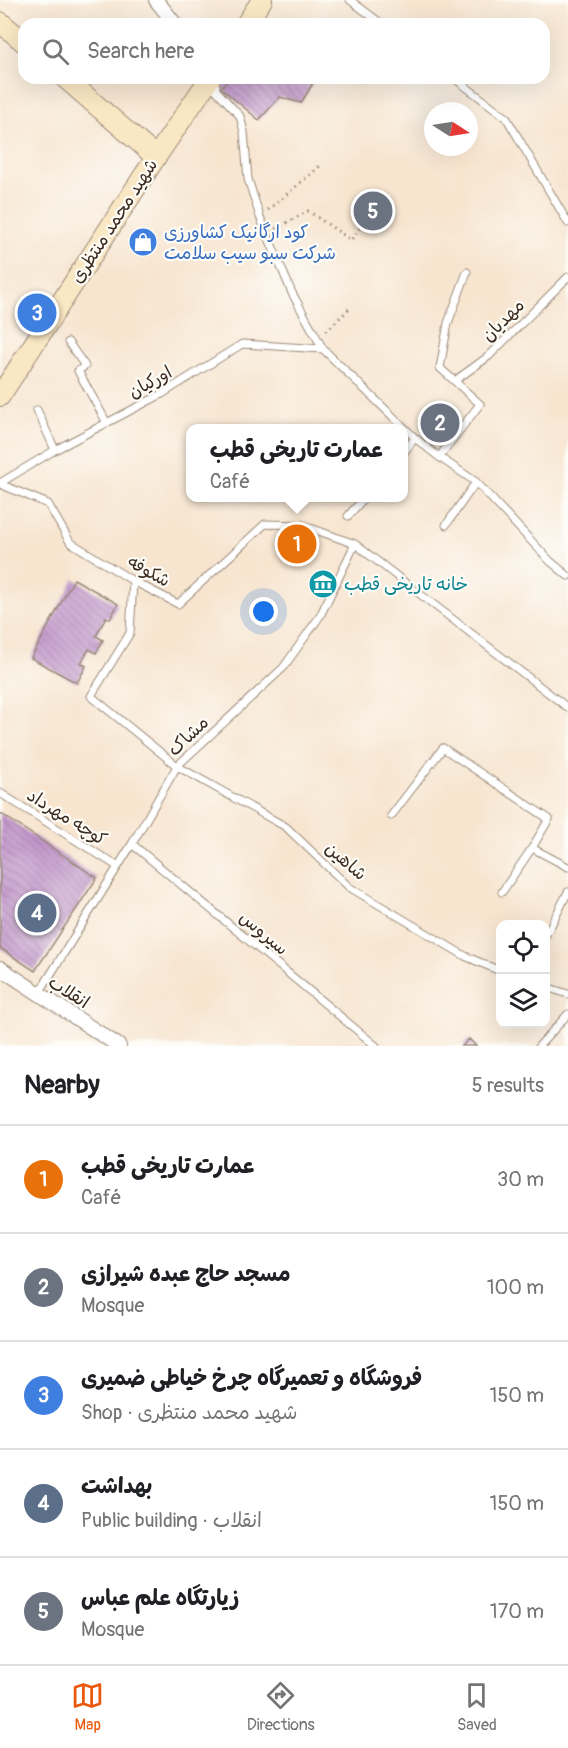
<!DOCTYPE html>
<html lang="en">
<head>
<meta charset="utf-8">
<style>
	body { margin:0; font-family:Pangolin,"Playpen Sans Arabic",sans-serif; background:#f6f6f6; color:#202124 }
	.controls { position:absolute; right:18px; bottom:18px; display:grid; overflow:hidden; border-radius:12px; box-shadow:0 6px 24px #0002 }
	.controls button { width:54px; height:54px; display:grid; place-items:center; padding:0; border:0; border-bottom:2px solid #e0e0e0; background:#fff; color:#202124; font:30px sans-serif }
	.compass { position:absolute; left:424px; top:102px; width:54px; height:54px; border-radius:50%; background:#fff; box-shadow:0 6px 24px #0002; rotate:102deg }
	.you { position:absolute; left:264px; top:612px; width:21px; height:21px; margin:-15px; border:4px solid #fff; border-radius:50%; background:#1a73e8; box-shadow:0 0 0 9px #1a73e833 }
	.badge { display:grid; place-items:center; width:39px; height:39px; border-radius:50%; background:#ea580c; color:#fff; font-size:20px; font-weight:700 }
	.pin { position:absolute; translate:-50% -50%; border:3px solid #fff; box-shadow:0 2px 6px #0006 }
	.popup { position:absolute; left:186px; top:424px; width:222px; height:78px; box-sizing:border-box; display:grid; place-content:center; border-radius:12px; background:#fff; filter:drop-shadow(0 2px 4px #0005); font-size:20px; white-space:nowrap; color:#757577 }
	.popup b { font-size:22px; color:#202124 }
	.popup::after { content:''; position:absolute; left:50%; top:100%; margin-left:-12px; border:12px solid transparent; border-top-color:#fff }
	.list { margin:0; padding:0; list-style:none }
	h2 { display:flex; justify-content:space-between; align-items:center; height:78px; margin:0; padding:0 24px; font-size:26px }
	h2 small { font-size:20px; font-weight:400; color:#757577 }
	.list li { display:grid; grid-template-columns:39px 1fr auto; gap:18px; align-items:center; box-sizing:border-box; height:108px; padding:0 24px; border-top:2px solid #e0e0e0 }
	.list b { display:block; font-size:22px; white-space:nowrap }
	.list p { margin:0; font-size:20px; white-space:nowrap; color:#757577 }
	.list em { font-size:20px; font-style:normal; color:#757577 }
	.icon { flex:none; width:33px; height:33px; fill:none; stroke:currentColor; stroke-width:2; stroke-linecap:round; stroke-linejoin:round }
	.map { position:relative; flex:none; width:568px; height:1046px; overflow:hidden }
	.search { position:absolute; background:#fff; box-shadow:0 6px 24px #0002; left:18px; right:18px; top:18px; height:66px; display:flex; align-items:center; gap:15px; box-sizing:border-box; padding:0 21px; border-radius:18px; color:#757577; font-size:22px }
	.sheet { height:618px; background:#fff }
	nav { display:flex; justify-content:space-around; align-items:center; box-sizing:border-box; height:84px; border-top:2px solid #e0e0e0; background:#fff; font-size:16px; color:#757577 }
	nav a { display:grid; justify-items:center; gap:3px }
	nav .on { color:#ea580c }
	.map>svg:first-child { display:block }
</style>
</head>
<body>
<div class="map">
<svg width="568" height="1046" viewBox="0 0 568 1046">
	<defs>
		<pattern id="building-back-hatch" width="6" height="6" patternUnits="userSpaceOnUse" patternTransform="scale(1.5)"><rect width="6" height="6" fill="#c194cb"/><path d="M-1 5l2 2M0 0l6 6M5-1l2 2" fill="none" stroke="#9e79a4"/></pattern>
	</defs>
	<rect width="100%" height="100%" fill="#fdfcf7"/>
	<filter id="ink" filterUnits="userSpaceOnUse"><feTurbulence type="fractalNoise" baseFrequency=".0167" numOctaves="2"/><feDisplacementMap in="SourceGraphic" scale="12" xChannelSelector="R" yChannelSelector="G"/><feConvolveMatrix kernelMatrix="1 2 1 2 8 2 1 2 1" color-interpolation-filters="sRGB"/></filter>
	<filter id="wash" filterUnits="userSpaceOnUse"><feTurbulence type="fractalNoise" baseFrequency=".008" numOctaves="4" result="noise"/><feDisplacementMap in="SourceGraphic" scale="24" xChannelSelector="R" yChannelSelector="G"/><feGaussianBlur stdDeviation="1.35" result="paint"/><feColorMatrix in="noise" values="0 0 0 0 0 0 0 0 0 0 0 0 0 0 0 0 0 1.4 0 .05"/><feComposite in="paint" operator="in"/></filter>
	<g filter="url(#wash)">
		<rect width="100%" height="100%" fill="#f7e5d0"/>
		<g id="blocks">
			<path fill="url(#building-back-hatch)" d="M229 78H316L301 103 280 97 259 120 221 88Z
				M74 579 118 604 110 619 106 617 96 636 103 640 96 653 89 649 81 663 86 666 77 683 31 658Z
				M0 813 97 878 35 971 0 948Z
				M469 1039 476 1046H462Z"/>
		</g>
	</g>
	<g filter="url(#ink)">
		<use href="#blocks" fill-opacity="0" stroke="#987" stroke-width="1.5"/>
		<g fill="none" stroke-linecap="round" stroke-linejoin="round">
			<g stroke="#987" stroke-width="9">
				<path id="lane" d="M350 0 382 24
					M454 78 506 117 568 223
					M215 81 216 90 240 116 244 132 248 179 260 217 292 293 323 349 415 438 439 457 476 482 550 561 568 576
					M68 342 85 366 78 371 107 423
					M456 380 489 356 568 277
					M37 410 55 450
					M404 452 415 438
					M439 457 480 404 440 368 448 323 467 272
					M0 483 55 450 162 394 242 344 323 349
					M0 484 48 504 70 542 133 581 178 604 265 524 302 525 355 544 568 708
					M348 516 364 498
					M446 525 476 482
					M133 581 130 633 91 696 177 766 286 827 349 887 465 956 500 971
					M0 793 117 866
					M391 816 443 748 549 819 532 848 568 867
					M132 844 376 1046
					M502 892 532 848
					M546 935 568 892
					M546 987 568 994
					M39 993 132 844 177 766 283 668 320 616 355 544
					M539 1046 568 1014"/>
			</g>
			<g stroke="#987" stroke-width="16">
				<path id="street" d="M156 0 175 24
					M0 968 119 1046"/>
			</g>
			<g stroke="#987" stroke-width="22">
				<path id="secondary" d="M0 22 24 42
					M246 24 262 0
					M65 78 156 157
					M0 396 156 157 210 78"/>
			</g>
			<path stroke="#987" stroke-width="3" stroke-dasharray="1.5 4.5" stroke-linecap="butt" d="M268 210 320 166
				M276 229 308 211 351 240 373 210
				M326 331 351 307"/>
			<use href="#lane" stroke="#fff" stroke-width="7"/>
			<use href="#street" stroke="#fff" stroke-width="14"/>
			<use href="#secondary" stroke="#fae7c3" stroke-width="20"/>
		</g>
	</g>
	<defs>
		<g id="shop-disc" transform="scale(1.5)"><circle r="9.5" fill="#3f7fe0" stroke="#fdfcf7"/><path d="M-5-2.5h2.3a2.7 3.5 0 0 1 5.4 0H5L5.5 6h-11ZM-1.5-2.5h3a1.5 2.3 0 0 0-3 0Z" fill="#fff"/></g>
		<g id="museum-disc" transform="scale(1.5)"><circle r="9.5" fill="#0f9aa8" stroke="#fdfcf7"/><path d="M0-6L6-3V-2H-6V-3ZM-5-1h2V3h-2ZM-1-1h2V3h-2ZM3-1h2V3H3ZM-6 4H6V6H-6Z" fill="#fff"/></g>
	</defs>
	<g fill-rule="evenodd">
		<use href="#shop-disc" x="143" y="242"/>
		<use href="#museum-disc" x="323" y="584"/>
	</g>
	<g text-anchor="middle" stroke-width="4.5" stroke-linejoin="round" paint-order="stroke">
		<g font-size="18" fill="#3b2a1e" stroke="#fdfcf7">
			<text transform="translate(114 221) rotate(-57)" y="6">شهید محمد منتظری</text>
			<text transform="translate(503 320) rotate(-45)" y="6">مهدیان</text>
			<text transform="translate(150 382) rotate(-29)" y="6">اورکیان</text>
			<text transform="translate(149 571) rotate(29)" y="6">شکوفه</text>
			<text transform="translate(188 736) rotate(-44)" y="6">مشاک</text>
			<text transform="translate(67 817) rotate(32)" y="6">کوچه مهرداد</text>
			<text transform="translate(346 861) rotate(41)" y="6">شاهین</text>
			<text transform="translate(264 933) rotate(40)" y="6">سیروس</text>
			<text transform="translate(69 992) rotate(33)" y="6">انقلاب</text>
		</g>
		<g font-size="18" fill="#366cbe" stroke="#fdfcf7" text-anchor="start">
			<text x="164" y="238">کود ارگانیک کشاورزی<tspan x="164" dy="21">شرکت سبو سیب سلامت</tspan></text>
		</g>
		<g font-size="18" fill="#0d838f" stroke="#fdfcf7" text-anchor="start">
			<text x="344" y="590">خانه تاریخی قطب</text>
		</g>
	</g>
</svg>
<div class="controls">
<button><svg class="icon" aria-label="locate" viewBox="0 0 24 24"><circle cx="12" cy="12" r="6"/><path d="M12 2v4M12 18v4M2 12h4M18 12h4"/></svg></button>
<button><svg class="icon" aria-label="layers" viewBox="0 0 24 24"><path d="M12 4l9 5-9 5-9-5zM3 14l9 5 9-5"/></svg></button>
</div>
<svg class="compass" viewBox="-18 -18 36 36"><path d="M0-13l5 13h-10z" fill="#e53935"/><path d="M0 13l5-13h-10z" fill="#757577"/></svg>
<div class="you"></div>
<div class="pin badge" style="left:297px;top:544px;background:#e8710a">1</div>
<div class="popup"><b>عمارت تاریخی قطب</b>Café</div>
<div class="pin badge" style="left:440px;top:423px;background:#6b7280">2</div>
<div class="pin badge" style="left:37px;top:313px;background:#3f7fe0">3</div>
<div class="pin badge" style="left:37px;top:913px;background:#5c6f8a">4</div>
<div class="pin badge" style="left:373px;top:211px;background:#6b7280">5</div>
<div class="search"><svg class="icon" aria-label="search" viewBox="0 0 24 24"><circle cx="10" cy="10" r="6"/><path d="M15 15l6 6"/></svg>Search here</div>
</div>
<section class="sheet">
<h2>Nearby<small>5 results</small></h2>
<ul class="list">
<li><span class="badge" style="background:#e8710a">1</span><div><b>عمارت تاریخی قطب</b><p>Café</p></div><em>30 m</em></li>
<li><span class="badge" style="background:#6b7280">2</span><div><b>مسجد حاج عبده شیرازی</b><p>Mosque</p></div><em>100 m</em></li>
<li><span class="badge" style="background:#3f7fe0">3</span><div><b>فروشگاه و تعمیرگاه چرخ خیاطی ضمیری</b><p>Shop · شهید محمد منتظری</p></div><em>150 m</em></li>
<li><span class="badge" style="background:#5c6f8a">4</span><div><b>بهداشت</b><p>Public building · انقلاب</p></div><em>150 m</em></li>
<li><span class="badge" style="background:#6b7280">5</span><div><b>زيارتگاه علم عباس</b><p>Mosque</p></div><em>170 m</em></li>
</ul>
</section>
<nav>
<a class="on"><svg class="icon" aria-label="map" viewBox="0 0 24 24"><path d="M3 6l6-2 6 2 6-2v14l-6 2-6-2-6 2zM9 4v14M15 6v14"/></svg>Map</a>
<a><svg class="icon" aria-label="directions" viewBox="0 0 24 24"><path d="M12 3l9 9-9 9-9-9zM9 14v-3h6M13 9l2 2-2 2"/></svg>Directions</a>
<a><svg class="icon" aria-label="saved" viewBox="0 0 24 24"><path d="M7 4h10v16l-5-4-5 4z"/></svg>Saved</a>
</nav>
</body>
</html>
